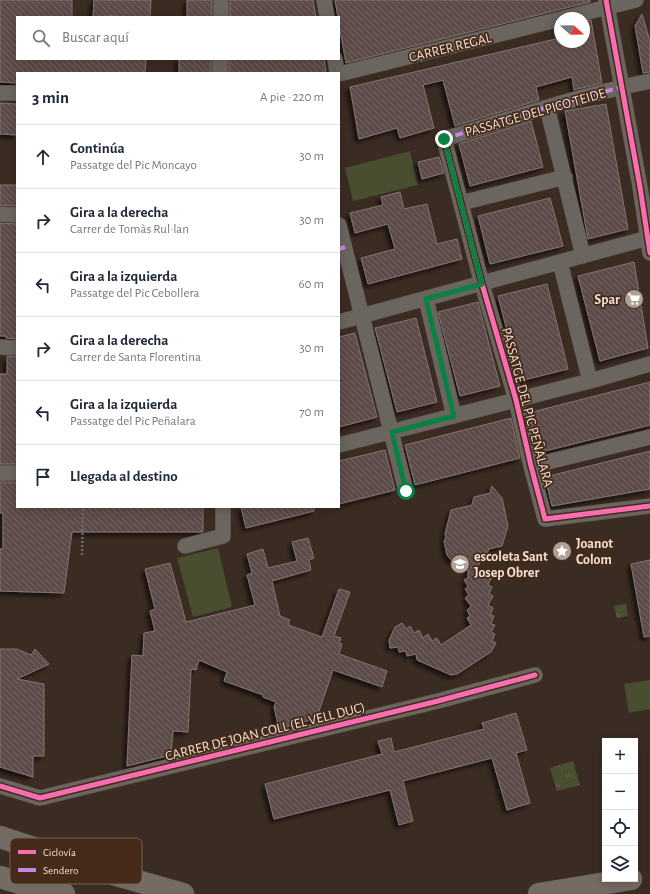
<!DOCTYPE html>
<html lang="es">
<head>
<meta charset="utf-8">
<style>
	body { margin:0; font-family:"Alegreya Sans",sans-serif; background:#f6f6f7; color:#1f2937 }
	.controls { position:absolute; right:12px; bottom:12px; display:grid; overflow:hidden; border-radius:0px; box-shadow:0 2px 10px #0003 }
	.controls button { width:36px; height:36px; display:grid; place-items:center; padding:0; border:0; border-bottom:1px solid #e0e1e3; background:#fff; color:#1f2937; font:20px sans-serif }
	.compass { position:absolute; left:554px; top:12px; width:36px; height:36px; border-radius:50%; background:#fff; box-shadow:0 2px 10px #0003; rotate:110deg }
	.stop { position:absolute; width:12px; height:12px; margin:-9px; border:3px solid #0b8043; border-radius:50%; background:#fff }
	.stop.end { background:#0b8043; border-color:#fff; box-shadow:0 1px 4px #0008 }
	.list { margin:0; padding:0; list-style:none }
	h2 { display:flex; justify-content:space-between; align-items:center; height:52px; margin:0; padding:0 16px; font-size:17px }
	h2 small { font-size:13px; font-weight:400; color:#747a83 }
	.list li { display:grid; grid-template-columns:26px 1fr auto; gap:12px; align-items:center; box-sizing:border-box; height:64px; padding:0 16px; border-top:1px solid #e0e1e3 }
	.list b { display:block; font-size:15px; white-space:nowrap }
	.list p { margin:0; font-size:13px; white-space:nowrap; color:#747a83 }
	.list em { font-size:13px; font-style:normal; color:#747a83 }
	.icon { flex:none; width:22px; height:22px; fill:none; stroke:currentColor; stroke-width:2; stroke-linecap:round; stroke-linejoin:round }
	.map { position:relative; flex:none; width:650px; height:894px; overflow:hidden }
	.search { position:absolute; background:#fff; box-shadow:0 2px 10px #0003; left:16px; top:16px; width:324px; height:44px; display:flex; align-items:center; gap:10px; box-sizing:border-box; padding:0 14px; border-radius:0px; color:#747a83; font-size:15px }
	.panel { position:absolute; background:#fff; box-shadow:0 2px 10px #0003; left:16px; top:72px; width:324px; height:436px; border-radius:0px }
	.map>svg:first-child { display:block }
</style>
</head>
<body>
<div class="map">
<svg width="650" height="894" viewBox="0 0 650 894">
	<defs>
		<pattern id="park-tufts" width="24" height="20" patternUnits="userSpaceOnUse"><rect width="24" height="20" fill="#494e31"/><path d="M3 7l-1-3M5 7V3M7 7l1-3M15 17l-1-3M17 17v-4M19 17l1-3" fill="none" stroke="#64674e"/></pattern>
		<pattern id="building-back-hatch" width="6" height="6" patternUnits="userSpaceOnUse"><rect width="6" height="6" fill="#5b4c48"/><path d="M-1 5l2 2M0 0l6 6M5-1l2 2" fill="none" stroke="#736562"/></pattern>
		<filter id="shadow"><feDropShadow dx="-3.5" dy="3.5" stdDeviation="2" flood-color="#0009"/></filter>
	</defs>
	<rect width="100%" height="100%" fill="#3b2c23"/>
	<path fill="#494e31" d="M410 151 418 185 353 201 345 168Z
		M218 548 232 607 193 617 177 558Z
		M650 680V709L629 713 624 684Z"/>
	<path fill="url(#park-tufts)" d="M626 604 628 616 617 618 614 606Z
		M573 761 580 785 557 791 550 768Z"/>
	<path fill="url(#building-back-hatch)" stroke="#837470" filter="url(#shadow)" d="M0 0H72V17H17V59H146L145 73H17V83L0 82Z
		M94 0H151L150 17 108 16V17H93Z
		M187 0H212V17H187Z
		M230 0H313L316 17H230Z
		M335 0H590V2L346 63 339 25V17H338Z
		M642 14 650 41V72L643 73 635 26Z
		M591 20 602 83 574 90 572 77 536 87 539 100 455 126 443 80 423 85 434 128 400 138 397 128 359 139 350 87 560 38V42H584V22Z
		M179 59H211V73H179Z
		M229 59H324L326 73H229Z
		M0 103 17 104V135L0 134Z
		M606 104 628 229 588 239 565 111Z
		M531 121 543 167 470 186 459 144Z
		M439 157 444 173 422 179 418 162Z
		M0 185H17V206L0 205Z
		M400 192 404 209 427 204 437 244 457 239 462 259 368 284 361 258 395 249 388 224 355 233 350 213 383 205 381 197Z
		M550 198 563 246 490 264 478 216Z
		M0 223 17 224V339L6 338V336H0Z
		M634 262 648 348 600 361 578 276Z
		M547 284 568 369 520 381 498 296Z
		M478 302 500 386 460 396 438 312Z
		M416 318 437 402 397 412 375 328Z
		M355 333 377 417 339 427V337Z
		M7 356 17 357V464H0V374H7Z
		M650 382V425L537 453 528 413Z
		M511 418 520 458 415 485 405 445Z
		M385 450 395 490 339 504V461Z
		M650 451V489L552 506 545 477Z
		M0 482H17V507H203V532H72L64 593 0 591V549H3V513H0Z
		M492 486 502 498 508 526 502 546 489 549 487 553 482 554 476 575 487 574 488 577 491 578 488 585 492 587 489 594 493 596 488 605 493 608 490 615 494 616 491 624 495 625 491 632 495 634 492 641 496 643 491 652 457 674 451 675 417 660 416 654 407 656 406 651 399 652 398 647 390 648 389 640 395 627 402 623 406 629 410 626 414 633 419 630 423 638 428 634 432 641 437 638 441 645 471 625 467 618 470 616 467 610 471 606 465 598 469 595 465 589 468 586 464 580 468 578V558L453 562 447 555 444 541 446 537 445 534 451 510 472 505 474 497 490 493Z
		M241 507H314V511L246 528Z
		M308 538 314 558 309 560 311 570 272 581 280 616 290 620 288 625 322 637 339 589 350 592 334 636 341 638 339 643 342 644 339 654 387 671 382 687 333 670 318 714V718L279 729 274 707 276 702 263 697V695L224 681 227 672 199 660 196 670 191 669 188 732 173 731 171 755 127 766 132 655 143 656 144 633 155 631 150 611 155 609 145 569 170 563 186 622 255 605 247 575 252 573 247 554 263 549 268 568 297 561 292 542Z
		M650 560V636L644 637 631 564Z
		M0 649H17L31 655 35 649 49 664 17 679 44 684V756H33V777L0 767Z
		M516 713 527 750 516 753 530 803 507 810 492 758 403 781 413 821 399 825 390 790 274 819 265 784 382 754 378 741 391 738 394 752 484 729 482 723Z"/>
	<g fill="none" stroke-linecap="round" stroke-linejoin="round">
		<g stroke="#564941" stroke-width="16">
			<path id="minor" d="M324 0 327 17
				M606 0 640 187 650 253
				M221 17V0
				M564 18 636 0
				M335 59 337 73
				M220 73V59
				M339 74 560 19
				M650 81C580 95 512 118 444 139L482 284 516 400 531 466 545 519 650 506
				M0 93H17
				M547 107 583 256
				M461 203 565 177
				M0 214 17 215
				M339 225 406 491
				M560 262 590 381
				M426 299 454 416
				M339 322 648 238
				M0 347 17 348
				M339 445 590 381 650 364
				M531 466 650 437
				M0 473H17
				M185 546 223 536V507
				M0 786 40 798 438 701 535 675"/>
		</g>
		<g stroke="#564941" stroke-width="23">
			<path id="highway" d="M0 837 99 870 183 894
				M0 877 30 886 64 894
				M539 894 631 879"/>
		</g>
		<path stroke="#716862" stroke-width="2.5" stroke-dasharray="2 2" stroke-linecap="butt" d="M82 555 83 507"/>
		<use href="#minor" stroke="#6b655f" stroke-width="15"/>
		<use href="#highway" stroke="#746b62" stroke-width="22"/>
		<path stroke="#c787e3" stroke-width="4" stroke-dasharray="8 4" stroke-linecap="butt" d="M444 139 547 107 622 87
			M339 249 345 247"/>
		<g stroke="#452a19" stroke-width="8">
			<path id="cycleway" d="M606 0 640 187 650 253
				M444 139 482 284 516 400 531 466 545 519 650 506
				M0 786 40 798 438 701 535 675"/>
		</g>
		<use href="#cycleway" stroke="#f96db3" stroke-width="5"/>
	</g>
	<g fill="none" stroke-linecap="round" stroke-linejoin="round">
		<path stroke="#0b8043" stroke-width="5" d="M406 491 392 432 454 416 426 299 482 284 444 139"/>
	</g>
	<defs>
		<g id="supermarket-disc" transform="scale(1)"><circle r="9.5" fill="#b1a096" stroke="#452a19"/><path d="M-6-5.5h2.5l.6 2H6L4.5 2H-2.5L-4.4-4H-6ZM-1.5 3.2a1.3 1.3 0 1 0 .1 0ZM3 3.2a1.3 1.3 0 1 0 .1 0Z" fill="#fff"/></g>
		<g id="sight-disc" transform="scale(1)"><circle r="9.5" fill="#b1a096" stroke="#452a19"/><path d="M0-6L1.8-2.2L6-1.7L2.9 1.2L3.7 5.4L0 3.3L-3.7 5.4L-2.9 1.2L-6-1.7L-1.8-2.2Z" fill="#fff"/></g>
		<g id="school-disc" transform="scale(1)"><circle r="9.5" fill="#b1a096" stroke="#452a19"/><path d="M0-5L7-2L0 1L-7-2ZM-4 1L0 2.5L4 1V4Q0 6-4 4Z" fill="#fff"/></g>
	</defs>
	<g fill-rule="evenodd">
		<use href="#supermarket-disc" x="634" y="299"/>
		<use href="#sight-disc" x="562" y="551"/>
		<use href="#school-disc" x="460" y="564"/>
	</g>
	<g text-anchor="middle" stroke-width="3.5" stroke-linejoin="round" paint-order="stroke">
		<g font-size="14" fill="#f1ded4" stroke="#452a19">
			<text transform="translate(450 47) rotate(-14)" y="5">CARRER REGAL</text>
			<text transform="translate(535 112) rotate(-16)" y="5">PASSATGE DEL PICO TEIDE</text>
			<text transform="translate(528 407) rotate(75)" y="5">PASSATGE DEL PIC PEÑALARA</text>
			<text transform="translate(265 731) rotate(-14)" y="5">CARRER DE JOAN COLL (EL VELL DUC)</text>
		</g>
		<g font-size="14" font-weight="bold" fill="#f1ded4" stroke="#452a19" text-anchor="start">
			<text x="620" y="304" text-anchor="end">Spar</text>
			<text x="576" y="548">Joanot<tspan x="576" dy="16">Colom</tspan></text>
			<text x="474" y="561">escoleta Sant<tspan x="474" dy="16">Josep Obrer</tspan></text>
		</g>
	</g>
	<rect x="10" y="838" width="132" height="46" rx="6" fill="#452a19" stroke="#796051" stroke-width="1"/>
	<rect x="18" y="850" width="18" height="4" fill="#f96db3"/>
	<rect x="18" y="868" width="18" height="4" fill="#c787e3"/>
	<g font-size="11" fill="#f1ded4">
		<text x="43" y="856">Ciclovía</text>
		<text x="43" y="874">Sendero</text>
	</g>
</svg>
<div class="controls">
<button>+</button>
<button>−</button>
<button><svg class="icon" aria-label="locate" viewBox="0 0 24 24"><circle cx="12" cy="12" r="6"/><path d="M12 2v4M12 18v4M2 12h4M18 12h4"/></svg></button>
<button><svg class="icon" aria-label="layers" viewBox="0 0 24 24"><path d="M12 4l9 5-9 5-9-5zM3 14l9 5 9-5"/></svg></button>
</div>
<svg class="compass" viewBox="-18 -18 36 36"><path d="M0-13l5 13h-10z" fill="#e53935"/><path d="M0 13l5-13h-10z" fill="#747a83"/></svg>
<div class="stop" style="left:406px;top:491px"></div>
<div class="stop end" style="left:444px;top:139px"></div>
<div class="search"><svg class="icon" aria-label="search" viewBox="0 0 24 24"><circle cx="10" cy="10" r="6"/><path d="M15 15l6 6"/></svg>Buscar aquí</div>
<section class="panel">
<h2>3 min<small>A pie · 220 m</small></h2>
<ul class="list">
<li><svg class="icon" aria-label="ahead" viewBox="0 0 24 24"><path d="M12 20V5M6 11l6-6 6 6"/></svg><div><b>Continúa</b><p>Passatge del Pic Moncayo</p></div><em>30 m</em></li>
<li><svg class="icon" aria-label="right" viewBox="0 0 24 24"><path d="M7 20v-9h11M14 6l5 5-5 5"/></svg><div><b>Gira a la derecha</b><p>Carrer de Tomàs Rul·lan</p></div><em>30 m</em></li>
<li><svg class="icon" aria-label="left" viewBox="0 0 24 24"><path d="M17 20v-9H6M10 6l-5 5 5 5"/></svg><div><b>Gira a la izquierda</b><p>Passatge del Pic Cebollera</p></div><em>60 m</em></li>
<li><svg class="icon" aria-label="right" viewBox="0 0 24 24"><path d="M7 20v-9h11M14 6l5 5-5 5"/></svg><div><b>Gira a la derecha</b><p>Carrer de Santa Florentina</p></div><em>30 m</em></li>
<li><svg class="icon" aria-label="left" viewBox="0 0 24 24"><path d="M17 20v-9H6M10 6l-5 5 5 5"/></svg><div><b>Gira a la izquierda</b><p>Passatge del Pic Peñalara</p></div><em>70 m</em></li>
<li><svg class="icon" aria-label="arrive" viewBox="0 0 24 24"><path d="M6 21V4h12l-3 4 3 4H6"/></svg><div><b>Llegada al destino</b></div></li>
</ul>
</section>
</div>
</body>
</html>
